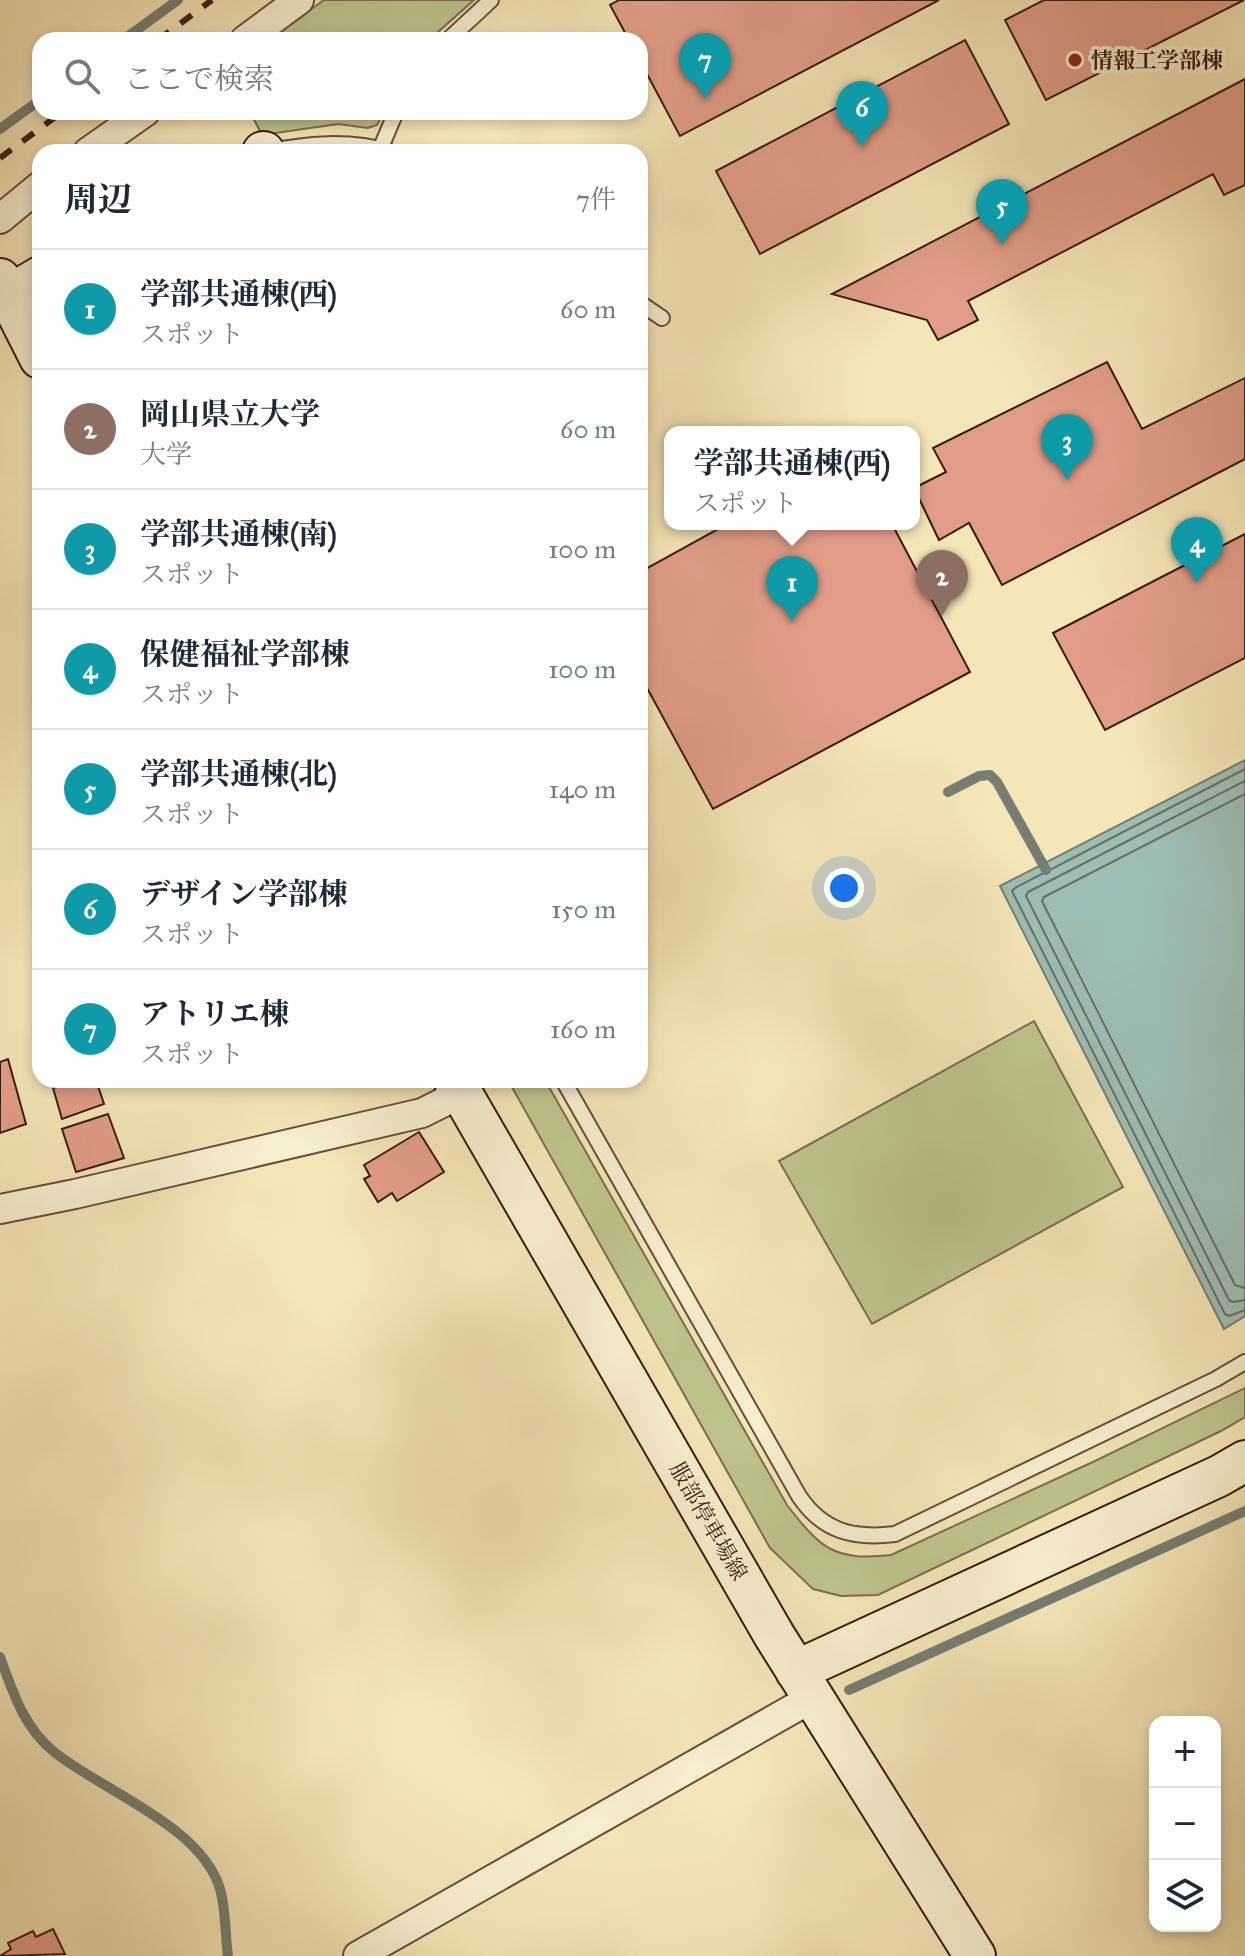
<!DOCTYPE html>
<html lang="ja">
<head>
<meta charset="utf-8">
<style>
	body { margin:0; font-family:"IM FELL Great Primer","Noto Serif JP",serif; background:#f2f2f3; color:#1f2937 }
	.controls { position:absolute; right:24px; bottom:24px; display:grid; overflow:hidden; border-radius:16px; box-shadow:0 4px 12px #0003 }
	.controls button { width:72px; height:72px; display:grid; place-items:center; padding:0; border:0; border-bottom:2px solid #e0e1e3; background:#fff; color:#1f2937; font:40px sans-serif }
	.you { position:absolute; left:844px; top:888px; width:28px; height:28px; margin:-20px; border:6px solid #fff; border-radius:50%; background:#1a73e8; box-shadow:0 0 0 12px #1a73e833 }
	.badge { display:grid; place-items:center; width:52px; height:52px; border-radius:50%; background:#2563eb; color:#fff; font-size:26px; font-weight:700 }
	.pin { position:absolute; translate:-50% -66px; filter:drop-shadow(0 2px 4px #0008) }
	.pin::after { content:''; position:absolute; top:42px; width:28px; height:24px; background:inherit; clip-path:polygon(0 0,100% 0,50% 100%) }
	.popup { position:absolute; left:664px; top:426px; width:256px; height:104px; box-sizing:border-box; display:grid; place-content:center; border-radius:16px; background:#fff; filter:drop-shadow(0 2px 6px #0005); font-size:26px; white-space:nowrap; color:#747a83 }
	.popup b { font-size:30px; color:#1f2937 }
	.popup::after { content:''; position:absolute; left:50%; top:100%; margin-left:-16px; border:16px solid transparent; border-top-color:#fff }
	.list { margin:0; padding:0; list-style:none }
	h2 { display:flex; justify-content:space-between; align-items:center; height:104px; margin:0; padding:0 32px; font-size:34px }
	h2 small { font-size:26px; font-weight:400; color:#747a83 }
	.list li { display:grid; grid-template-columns:52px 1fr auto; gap:24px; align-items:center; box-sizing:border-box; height:120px; padding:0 32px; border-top:2px solid #e0e1e3 }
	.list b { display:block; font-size:30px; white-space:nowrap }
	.list p { margin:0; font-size:26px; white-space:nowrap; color:#747a83 }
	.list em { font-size:26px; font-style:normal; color:#747a83 }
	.icon { flex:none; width:44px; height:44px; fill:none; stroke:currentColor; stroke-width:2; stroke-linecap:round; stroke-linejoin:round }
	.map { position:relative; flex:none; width:1245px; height:1956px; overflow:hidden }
	.search { position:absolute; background:#fff; box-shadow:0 4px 12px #0003; left:32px; top:32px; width:616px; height:88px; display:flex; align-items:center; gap:20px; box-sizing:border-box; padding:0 28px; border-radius:24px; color:#747a83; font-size:30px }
	.panel { position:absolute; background:#fff; box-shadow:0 4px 12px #0003; left:32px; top:144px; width:616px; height:944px; border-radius:24px }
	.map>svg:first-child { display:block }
</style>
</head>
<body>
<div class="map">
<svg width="1245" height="1956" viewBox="0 0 1245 1956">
	<rect width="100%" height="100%" fill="#f5e6b7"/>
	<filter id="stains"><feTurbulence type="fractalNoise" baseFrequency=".0025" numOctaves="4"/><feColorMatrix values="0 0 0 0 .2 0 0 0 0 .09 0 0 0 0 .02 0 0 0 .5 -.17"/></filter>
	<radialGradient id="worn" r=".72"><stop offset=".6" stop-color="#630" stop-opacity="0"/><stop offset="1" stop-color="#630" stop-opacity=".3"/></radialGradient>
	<path fill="#bec48d" stroke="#7a704e" stroke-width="2" d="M324 0H474L429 40H268Z
		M250 112H384L377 125 368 128 338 124 262 135Z
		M1034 1021 1123 1187 872 1324 779 1161Z
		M508 1080H545L787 1505C821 1549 834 1561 891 1555L1095 1461 1245 1388V1417L1221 1431 878 1595 841 1596 813 1589 770 1548Z"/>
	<path fill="#9dbeb4" stroke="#747e72" stroke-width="2" d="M1245 760V1316L1224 1329 1000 886Z"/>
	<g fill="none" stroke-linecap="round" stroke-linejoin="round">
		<path stroke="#6a6e61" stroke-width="2" d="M1245 769 1015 888 1012 891 1225 1314 1229 1316 1245 1310
			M1245 781 1028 892 1026 896 1229 1300 1233 1302 1245 1300
			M1245 794 1044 897 1042 901 1235 1285 1245 1288"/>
		<path stroke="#747e72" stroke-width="10" d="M123 40 178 0
			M0 129 40 100
			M948 792 979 776 990 775 997 782 1046 870
			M0 1657C13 1692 23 1726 53 1751 100 1790 201 1825 220 1889 226 1910 225 1935 228 1956
			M849 1690 1245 1511"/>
	</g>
	<path fill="#e29d88" stroke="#361d0e" stroke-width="2" d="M619 0H939L680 136 640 61V40H629L610 5Z
		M1044 0H1244L1046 100 1005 20Z
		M965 40 1009 124 760 254 716 171Z
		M1245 79V185L1224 195 1213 174 968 301 978 320 938 340 927 320 832 294Z
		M1107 362 1142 429 1245 378V459L1002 585 969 523 939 540 914 488 946 472 933 448Z
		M727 524H892L970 672 713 809 640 675V572Z
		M1245 534V658L1105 730 1053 633Z
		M8 1059 26 1124 0 1133V1062Z
		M85 1080H96L104 1104 62 1119 53 1088Z
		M108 1114 124 1158 76 1172 62 1129Z
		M419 1132 444 1172 397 1201 392 1193 378 1202 364 1179 370 1176 364 1165Z
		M53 1929 65 1954 0 1956 11 1949 8 1943 33 1931 36 1937Z"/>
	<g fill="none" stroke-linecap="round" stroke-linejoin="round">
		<g stroke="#664f38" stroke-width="18">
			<path id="lane" d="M448 40 491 0
				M265 152C305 144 349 139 390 152
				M379 152 396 112
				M640 303 662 318
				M563 1080 799 1496C823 1532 854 1539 895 1534L1216 1379 1245 1362"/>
		</g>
		<g stroke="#664f38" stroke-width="32">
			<path id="street" d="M245 40 299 0
				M88 152 145 112
				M0 219 40 186
				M0 1209 75 1194 422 1113 442 1103 460 1090
				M358 1956 812 1698"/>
		</g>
		<g stroke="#361d0e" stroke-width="44">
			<path id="secondary" d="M263 152H264
				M0 279 40 358
				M0 301 40 277
				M454 1080 774 1635 975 1956
				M796 1671 1219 1476 1245 1461"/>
		</g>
		<use href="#lane" stroke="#f8efd0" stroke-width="14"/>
		<use href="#street" stroke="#f8efd0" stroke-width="28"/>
		<use href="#secondary" stroke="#f8efd0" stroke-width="40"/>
		<path stroke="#361d0e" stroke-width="6" stroke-dasharray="14 14" stroke-linecap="butt" d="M158 40 212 0
			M0 158 62 112"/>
	</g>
	<circle fill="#8f2418" stroke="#f8efd0" stroke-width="3" cx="1075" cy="60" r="8"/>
	<g text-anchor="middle" stroke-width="7" stroke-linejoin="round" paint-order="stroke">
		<g font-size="22" font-weight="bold" fill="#361d0e" stroke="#f8efd0" text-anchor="start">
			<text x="1091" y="68">情報工学部棟</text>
		</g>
		<g font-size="22" fill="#361d0e" stroke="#f8efd0">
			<text transform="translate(709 1521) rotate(60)" y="8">服部停車場線</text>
		</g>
	</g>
	<rect width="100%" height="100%" filter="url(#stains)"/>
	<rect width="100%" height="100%" fill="url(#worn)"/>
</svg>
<div class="controls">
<button>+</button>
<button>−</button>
<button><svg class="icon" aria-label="layers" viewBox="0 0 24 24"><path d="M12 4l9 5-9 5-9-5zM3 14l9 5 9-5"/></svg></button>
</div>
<div class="you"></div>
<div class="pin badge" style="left:792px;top:622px;background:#0f9aa8">1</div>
<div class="popup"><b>学部共通棟(西)</b>スポット</div>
<div class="pin badge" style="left:942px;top:616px;background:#8d6e63">2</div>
<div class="pin badge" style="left:1067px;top:480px;background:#0f9aa8">3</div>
<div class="pin badge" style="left:1197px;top:583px;background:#0f9aa8">4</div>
<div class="pin badge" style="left:1002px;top:245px;background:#0f9aa8">5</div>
<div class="pin badge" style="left:862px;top:147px;background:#0f9aa8">6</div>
<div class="pin badge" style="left:705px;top:99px;background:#0f9aa8">7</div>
<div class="search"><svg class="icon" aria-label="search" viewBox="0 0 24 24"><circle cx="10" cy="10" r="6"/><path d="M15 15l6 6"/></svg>ここで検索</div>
<section class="panel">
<h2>周辺<small>7件</small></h2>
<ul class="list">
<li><span class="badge" style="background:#0f9aa8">1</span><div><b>学部共通棟(西)</b><p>スポット</p></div><em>60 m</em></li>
<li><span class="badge" style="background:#8d6e63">2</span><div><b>岡山県立大学</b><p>大学</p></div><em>60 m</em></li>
<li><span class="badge" style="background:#0f9aa8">3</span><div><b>学部共通棟(南)</b><p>スポット</p></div><em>100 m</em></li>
<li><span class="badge" style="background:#0f9aa8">4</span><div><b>保健福祉学部棟</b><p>スポット</p></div><em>100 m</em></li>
<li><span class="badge" style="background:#0f9aa8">5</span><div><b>学部共通棟(北)</b><p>スポット</p></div><em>140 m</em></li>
<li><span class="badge" style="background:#0f9aa8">6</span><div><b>デザイン学部棟</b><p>スポット</p></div><em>150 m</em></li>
<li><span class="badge" style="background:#0f9aa8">7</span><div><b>アトリエ棟</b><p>スポット</p></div><em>160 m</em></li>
</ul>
</section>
</div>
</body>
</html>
